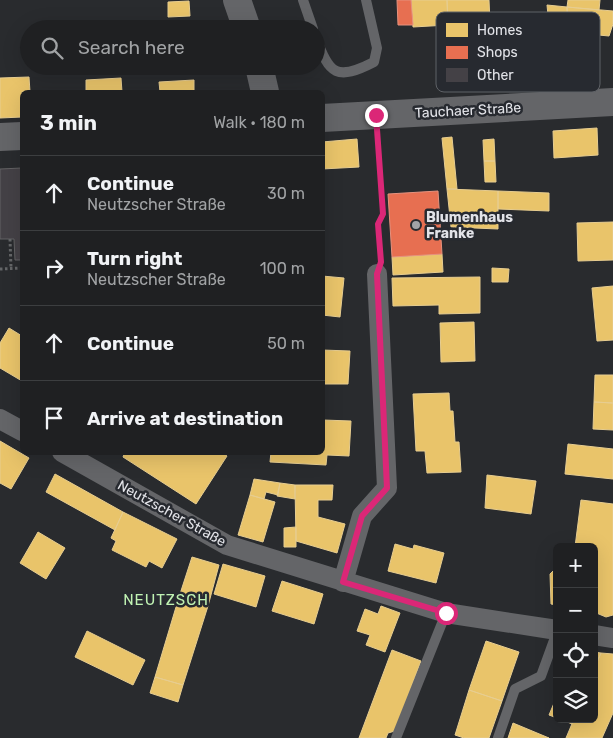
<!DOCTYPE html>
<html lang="en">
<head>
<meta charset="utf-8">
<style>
	body { margin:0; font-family:Rubik,sans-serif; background:#2c2d2f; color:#f1f3f6 }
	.controls { position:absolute; right:15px; bottom:15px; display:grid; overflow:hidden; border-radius:8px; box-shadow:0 5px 20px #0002 }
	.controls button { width:45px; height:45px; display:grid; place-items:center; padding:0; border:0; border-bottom:1px solid #3c3e40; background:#1f2022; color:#f1f3f6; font:25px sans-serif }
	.stop { position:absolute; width:15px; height:15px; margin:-11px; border:4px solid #db2777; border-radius:50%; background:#fff }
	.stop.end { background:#db2777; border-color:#fff; box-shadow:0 1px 5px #0008 }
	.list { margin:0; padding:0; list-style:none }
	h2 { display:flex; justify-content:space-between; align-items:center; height:65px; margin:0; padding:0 20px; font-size:21px }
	h2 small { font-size:16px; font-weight:400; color:#a1a3a5 }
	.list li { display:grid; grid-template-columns:32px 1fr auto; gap:15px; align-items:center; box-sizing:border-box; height:75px; padding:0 20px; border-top:1px solid #3c3e40 }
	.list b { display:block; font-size:19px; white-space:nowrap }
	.list p { margin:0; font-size:16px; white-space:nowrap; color:#a1a3a5 }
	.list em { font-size:16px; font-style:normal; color:#a1a3a5 }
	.icon { flex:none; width:28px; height:28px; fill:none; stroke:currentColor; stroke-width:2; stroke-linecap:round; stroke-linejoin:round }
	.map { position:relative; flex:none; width:613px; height:738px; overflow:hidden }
	.search { position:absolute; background:#1f2022; box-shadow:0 5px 20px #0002; left:20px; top:20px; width:305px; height:55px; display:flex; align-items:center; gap:12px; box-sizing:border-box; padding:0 18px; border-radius:28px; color:#a1a3a5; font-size:19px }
	.panel { position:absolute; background:#1f2022; box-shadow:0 5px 20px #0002; left:20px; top:90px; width:305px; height:365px; border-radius:8px }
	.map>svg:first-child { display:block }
</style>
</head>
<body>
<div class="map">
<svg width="613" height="738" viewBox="0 0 613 738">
	<rect width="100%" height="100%" fill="#292b2e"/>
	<path fill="#e9c46a" stroke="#e7cd90" d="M411 0H447L448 25 413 27Z
		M447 0H489L490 23 448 25Z
		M568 0H600L599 10 567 7Z
		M189 1 190 16 168 17V2Z
		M547 5 567 7 568 35 550 36Z
		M567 7 613 11V24L609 36 588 34 589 27 568 26Z
		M129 66H148V71L129 72Z
		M148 66H168V70L148 71Z
		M29 77 30 92H22V117L0 118V78Z
		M121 78 122 92H86V80Z
		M194 80V92H160L159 82Z
		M597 128 598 155 554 158 553 131Z
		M452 137 457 189H447L442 138Z
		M357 139 359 167 322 169V142Z
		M494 139 495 161H484L483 140Z
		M484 161H495L496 182H485Z
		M447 189 498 191V229L451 227Z
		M498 191 549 193V211L498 209Z
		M613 222V260L578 261 577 223Z
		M442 254 443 272 393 275 392 257Z
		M492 268 509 269 508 282H492Z
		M322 276 344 278 340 317 322 315Z
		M480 277V313L439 314V305L393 306 392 278Z
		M613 286V340L597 341 592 288Z
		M474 322 475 361 441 362 440 323Z
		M9 328 22 336V381L0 368V343Z
		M322 350 350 351 348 384H324V393H322Z
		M595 375H613V403L594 402Z
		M449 393 450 411H453L455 442H459L461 472 427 473 425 451H416L413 394Z
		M594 402 613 403V430L593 429Z
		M323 420 351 421 349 456 327 455 326 465 270 462 271 452H322Z
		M0 441 29 458 11 489 0 483Z
		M568 444 613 449V479L565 474Z
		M125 452H221L227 456 196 504 123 457Z
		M55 474 123 512 115 530 46 492Z
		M487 475 536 481 531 514 485 508Z
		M254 479 280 483 278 495 266 492 264 499 250 495Z
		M280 483 295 485V499L277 496Z
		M295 485H333L332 500H318V517L345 524 337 553 296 541Z
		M250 495 275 502 263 542 238 535Z
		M581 500 613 504V615L606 617 594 612V547H575Z
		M123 512 177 539 162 568 149 561 146 567 112 550 116 541 111 538Z
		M296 527V547H284V528Z
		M38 532 65 548 46 579 20 563Z
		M395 544 413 549 414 545 444 553 436 583 388 571Z
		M192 557 219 565 208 606 179 597Z
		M223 564 265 576 256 607 214 594Z
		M554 570H557V605L551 604 550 574Z
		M282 581 323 594 314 624 272 611Z
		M179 597 208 606 183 685 155 677Z
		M381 606 400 613 385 652 366 645 370 635 357 631 365 609 378 614Z
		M87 631 145 660 133 685 75 657Z
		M486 641 519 652 502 701 469 690Z
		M392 650 421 661 395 731 388 733 386 738H359Z
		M594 652 601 653 597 662H594Z
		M601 653 613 654V713L602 738H566L574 719H594V669Z
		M155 677 183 685 178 702 150 693Z
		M469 690 502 701 489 738H464L455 735Z
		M557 696V718L549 715Z
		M560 719H574L572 724Z
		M513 723 549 738H508Z"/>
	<path fill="#e76f51" stroke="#e6927e" d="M397 0H411L413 25H398Z
		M438 191 442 254 392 257 388 194Z"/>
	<path fill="#444146" stroke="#636264" d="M22 168V260H15L14 239H0V169Z"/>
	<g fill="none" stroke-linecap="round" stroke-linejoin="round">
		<path stroke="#646668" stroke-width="3" stroke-dasharray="2.5 2.5" stroke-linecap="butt" d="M378 138 383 215 378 224 380 256
			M10 239 11 268
			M0 269 22 268"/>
		<path stroke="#646568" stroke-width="10" d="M303 0 313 29
			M316 37C329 75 337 81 374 62L377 48 366 0
			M396 738 446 613
			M498 738 515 689 541 676 557 632"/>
		<path stroke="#646568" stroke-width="20" d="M0 419 22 431
			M62 452 227 545 446 613 557 630
			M343 582 362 516 387 488 377 274
			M594 635 613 638"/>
		<path stroke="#646568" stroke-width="28" d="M237 0 247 29
			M259 66 265 92
			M322 118 613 102
			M0 137 22 136"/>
	</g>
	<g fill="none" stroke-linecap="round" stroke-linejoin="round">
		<path stroke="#db2777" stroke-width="6" d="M376 115 383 214 378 224 381 262 377 274 387 488 362 516 343 582 446 613"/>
	</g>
	<circle fill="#a1a3a7" stroke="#272a30" stroke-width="2" cx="416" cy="225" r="5"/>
	<g text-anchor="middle" stroke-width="5" stroke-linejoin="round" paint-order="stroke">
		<g font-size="14" fill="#e2e3e8" stroke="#272a30">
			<text transform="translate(468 110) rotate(-3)" y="5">Tauchaer Straße</text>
			<text transform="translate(172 513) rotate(29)" y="5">Neutzscher Straße</text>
		</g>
		<g font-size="14" font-weight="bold" fill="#e2e3e8" stroke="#272a30" text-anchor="start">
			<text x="426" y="222">Blumenhaus<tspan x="426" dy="16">Franke</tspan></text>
		</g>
		<g font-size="15" letter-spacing="1" fill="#c0f2b2" stroke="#272a30">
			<text x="166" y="605">NEUTZSCH</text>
		</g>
	</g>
	<rect x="436" y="12" width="164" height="80" rx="8" fill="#272a30" stroke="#5f6267" stroke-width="1"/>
	<rect x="446" y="23" width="22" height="14" fill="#e9c46a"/>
	<rect x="446" y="46" width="22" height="13" fill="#e76f51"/>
	<rect x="446" y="68" width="22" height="14" fill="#444146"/>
	<g font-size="14" fill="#e2e3e8">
		<text x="477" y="35">Homes</text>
		<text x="477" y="57">Shops</text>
		<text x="477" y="80">Other</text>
	</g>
</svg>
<div class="controls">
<button>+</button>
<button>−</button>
<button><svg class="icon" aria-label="locate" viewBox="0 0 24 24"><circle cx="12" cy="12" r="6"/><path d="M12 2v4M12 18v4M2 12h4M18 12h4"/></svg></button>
<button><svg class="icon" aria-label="layers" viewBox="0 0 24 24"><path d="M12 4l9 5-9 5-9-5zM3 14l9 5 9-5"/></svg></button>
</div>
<div class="stop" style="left:446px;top:613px"></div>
<div class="stop end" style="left:376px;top:115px"></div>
<div class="search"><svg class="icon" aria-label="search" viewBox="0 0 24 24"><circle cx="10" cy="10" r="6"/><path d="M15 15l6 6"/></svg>Search here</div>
<section class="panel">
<h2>3 min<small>Walk · 180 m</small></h2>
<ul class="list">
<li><svg class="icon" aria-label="ahead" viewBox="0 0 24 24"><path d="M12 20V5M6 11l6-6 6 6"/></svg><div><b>Continue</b><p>Neutzscher Straße</p></div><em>30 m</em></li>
<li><svg class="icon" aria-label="right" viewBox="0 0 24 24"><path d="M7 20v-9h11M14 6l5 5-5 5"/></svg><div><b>Turn right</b><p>Neutzscher Straße</p></div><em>100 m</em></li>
<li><svg class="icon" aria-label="ahead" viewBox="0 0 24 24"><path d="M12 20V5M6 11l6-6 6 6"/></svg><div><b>Continue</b></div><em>50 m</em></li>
<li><svg class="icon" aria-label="arrive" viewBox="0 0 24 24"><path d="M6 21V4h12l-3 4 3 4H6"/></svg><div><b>Arrive at destination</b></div></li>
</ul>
</section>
</div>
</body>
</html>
